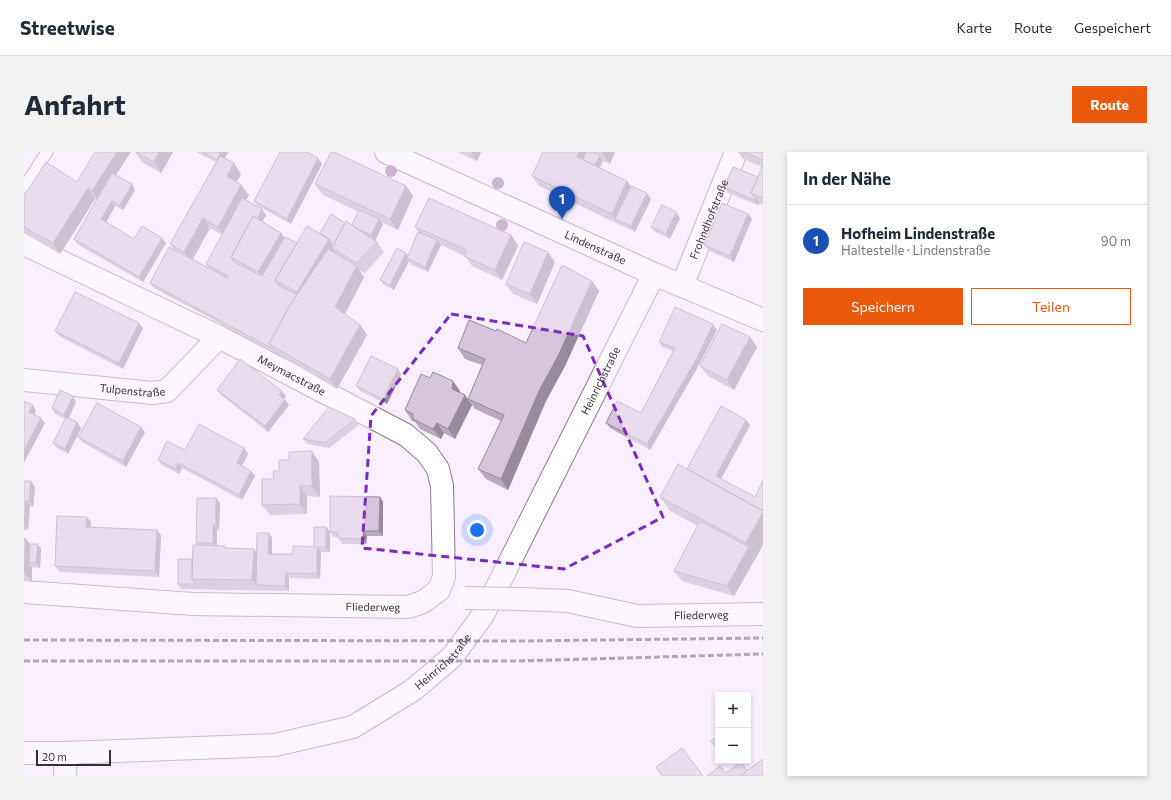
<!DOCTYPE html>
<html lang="de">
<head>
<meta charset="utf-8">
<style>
	body { margin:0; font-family:Commissioner,sans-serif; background:#f2f2f3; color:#1f2937 }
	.controls { position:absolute; right:12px; bottom:12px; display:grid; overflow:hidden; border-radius:0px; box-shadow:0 2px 6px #0003 }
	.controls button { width:36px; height:36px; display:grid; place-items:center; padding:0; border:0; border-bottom:1px solid #e0e1e3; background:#fff; color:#1f2937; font:20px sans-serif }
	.scale { position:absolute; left:12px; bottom:10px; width:75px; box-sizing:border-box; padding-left:4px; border:2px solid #362e38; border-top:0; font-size:11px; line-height:14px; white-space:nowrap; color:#362e38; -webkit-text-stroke:3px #fff; paint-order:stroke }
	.you { position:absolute; left:453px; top:378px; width:14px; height:14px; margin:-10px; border:3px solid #fff; border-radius:50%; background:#1a73e8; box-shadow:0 0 0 6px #1a73e833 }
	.badge { display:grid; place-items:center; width:26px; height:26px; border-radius:50%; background:#ea580c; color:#fff; font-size:13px; font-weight:700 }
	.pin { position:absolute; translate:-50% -33px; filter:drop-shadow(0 1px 2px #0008) }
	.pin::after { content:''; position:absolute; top:21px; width:14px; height:12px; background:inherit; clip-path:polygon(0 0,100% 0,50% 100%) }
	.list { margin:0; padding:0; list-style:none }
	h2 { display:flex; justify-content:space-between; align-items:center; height:52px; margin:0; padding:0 16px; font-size:17px }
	h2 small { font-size:13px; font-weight:400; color:#747a83 }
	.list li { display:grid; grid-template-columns:26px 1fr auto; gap:12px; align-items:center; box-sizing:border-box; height:72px; padding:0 16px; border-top:1px solid #e0e1e3 }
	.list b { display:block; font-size:15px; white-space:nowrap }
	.list p { margin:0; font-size:13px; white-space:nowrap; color:#747a83 }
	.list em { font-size:13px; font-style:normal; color:#747a83 }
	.actions { display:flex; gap:8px; padding:12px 16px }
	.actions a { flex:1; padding:9px 0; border:1px solid #ea580c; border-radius:0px; text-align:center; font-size:14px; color:#ea580c }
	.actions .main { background:#ea580c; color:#fff }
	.map { position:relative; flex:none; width:739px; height:624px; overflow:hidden; border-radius:0px }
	header { display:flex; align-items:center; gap:24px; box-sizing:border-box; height:56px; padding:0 20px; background:#fff; border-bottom:1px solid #e0e1e3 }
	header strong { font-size:19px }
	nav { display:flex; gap:22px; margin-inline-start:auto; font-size:14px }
	.intro { display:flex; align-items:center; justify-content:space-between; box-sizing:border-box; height:96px; padding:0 24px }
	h1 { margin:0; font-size:28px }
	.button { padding:10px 18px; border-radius:0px; background:#ea580c; color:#fff; font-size:14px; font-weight:700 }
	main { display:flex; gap:24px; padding:0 24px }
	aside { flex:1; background:#fff; border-radius:0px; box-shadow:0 2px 6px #0003 }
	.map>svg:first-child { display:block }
</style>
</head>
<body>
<header>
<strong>Streetwise</strong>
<nav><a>Karte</a><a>Route</a><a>Gespeichert</a></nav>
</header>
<div class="intro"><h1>Anfahrt</h1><a class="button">Route</a></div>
<main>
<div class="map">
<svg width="739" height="624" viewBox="0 0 739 624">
	<rect width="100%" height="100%" fill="#faeffe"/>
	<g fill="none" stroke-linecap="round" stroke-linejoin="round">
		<g stroke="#8c7a91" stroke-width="13">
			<path id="lane" d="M0 35 23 0"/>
		</g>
		<g stroke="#8c7a91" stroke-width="24">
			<g id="street">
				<path id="s1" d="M0 92 195 185 382 283 403 301 414 317 418 334 420 425 415 438 399 450 384 455 169 452 0 440"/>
				<path id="s2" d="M658 134 712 0"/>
				<path id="s3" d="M0 228 128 241 143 239 195 185"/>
				<path id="s4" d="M497 447 544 449 613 464 739 462"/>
				<path id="s5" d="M0 601H42L251 593 329 575 389 538 428 505 459 463 630 122"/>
				<path d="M41 624 42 601"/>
			</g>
		</g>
		<g stroke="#8c7a91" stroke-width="24">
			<g id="secondary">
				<path id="s6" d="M362 0 630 122 739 168"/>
			</g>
		</g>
		<use href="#lane" stroke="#fff" stroke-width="11"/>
		<use href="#street" stroke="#fff" stroke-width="22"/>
		<use href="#secondary" stroke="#fff" stroke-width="22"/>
		<path stroke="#574f5a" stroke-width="3" stroke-dasharray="6 3" stroke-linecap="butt" d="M0 488 496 489 739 486
			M0 509H495L739 502"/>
		<g stroke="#8c7a91" stroke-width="24" stroke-linecap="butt">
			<path id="street-bridge" d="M441 446 497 447"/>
		</g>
		<use href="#street-bridge" stroke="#fff" stroke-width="22"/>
	</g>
	<g fill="#976ca2">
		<circle cx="367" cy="19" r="6"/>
		<circle cx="474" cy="31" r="6"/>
		<circle cx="478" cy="73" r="6"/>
	</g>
	<path fill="#b9a9bf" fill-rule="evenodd" d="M111 0H149L137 21 118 10Z
		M172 0H204L201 6 217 22 212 30 225 43 222 48 242 63 238 70 257 81 261 86 273 91 321 71 328 73 335 60 299 43 291 32 382 34 389 44 374 78 357 70 359 72 351 89 353 90 360 100 341 121 335 118 340 125 321 162 336 173 343 183 313 237 253 202 130 136 126 131 149 97 146 92 192 10ZM186 76 198 83 182 112 185 116 169 107Z
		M433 0H457L453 9Z
		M519 0H591L586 12 579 9 576 16 607 34 627 47 611 80 515 34 508 24Z
		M714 0H739V53L735 51 734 53 704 41 700 35 734 25 738 15 719 7Z
		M298 12 267 72 234 54 230 49Z
		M92 23 108 32 111 38 99 58 91 54 82 70 110 87 138 86 142 91 119 130 53 92 50 87 73 48 71 47 36 102 0 81V44L53 30Z
		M724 62 728 67 710 110 684 98 680 93Z
		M656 66 646 87 631 80 627 75Z
		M391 75 487 83 494 94 478 128 448 114 441 104 417 93 404 120 386 112 385 109 370 138 360 133 356 128 384 103 394 80Z
		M531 110 513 152 489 142 482 132Z
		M568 129 575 139 541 214 522 249 484 338 462 327 454 317 477 269 451 257 444 247 458 213 441 207 434 196 502 191Z
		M119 176 99 217 35 184 31 179Z
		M693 178 676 211 626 298 586 276 582 271 617 261 649 199 638 195 635 190Z
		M726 185 733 195 710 238 684 224 676 214Z
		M374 217 377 223 363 252 336 239 332 234Z
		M406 226 436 239V241L441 243 448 253 431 287 420 281 417 287 396 277 391 270 388 269 381 258Z
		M193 238 262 244 260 247 265 253 244 280 197 243Z
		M52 250 44 266 53 270 57 276 44 302 33 296 29 291 41 267 31 262 28 256Z
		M331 267 335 273 305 296 283 292 279 287Z
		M726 273 697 326 739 393 710 444 658 429 650 419 674 374 646 359 636 345 663 317Z
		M121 280 102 315 58 290 54 285Z
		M220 296 224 302 218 314 227 319 231 324 218 348 158 316 155 322 138 313 134 308 161 298Z
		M295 310 296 345 283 344V362L246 363 238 353 250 327Z
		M0 329 11 335 9 355 6 354 4 378H0Z
		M356 345 359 350V384H343L342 392H318L314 385H309L306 380Z
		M196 351 195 378H193V394L202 396 233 401 245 381 248 386V402H269L290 395 302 375 306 380V400H297L296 427 265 426V439L157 437 154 432 168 407 174 393 172 391Z
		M67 370 66 375 137 383 135 425 35 420 31 414Z
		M0 386 2 387 6 392 17 397 16 416 8 415V430L0 429Z"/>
	<path fill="#968a9b" d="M93 0H107L75 49 68 39Z
		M135 0H149L137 21 130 10Z
		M197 0H204L197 13 193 8Z
		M447 0H457L453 9Z
		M555 0H565L562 12 553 5Z
		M579 0H591L586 12 578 1Z
		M576 3 579 9 573 21 570 16Z
		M294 6 298 12 267 72 263 67Z
		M210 11 217 22 210 34 203 24Z
		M603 29 610 39 591 67 588 62Z
		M108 32 111 38 99 58 96 53Z
		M217 33 225 43 201 85 194 75Z
		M382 34 389 44 374 78 366 67Z
		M64 36 71 47 36 102 29 91Z
		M623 41 627 47 611 80 607 74Z
		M731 46 735 51 734 53 730 48Z
		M88 49 91 54 81 72 77 67Z
		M238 57 242 63 217 110 212 107Z
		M652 60 656 66 646 87 642 82Z
		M724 62 728 67 710 110 706 104Z
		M179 66 186 76 167 110 160 100Z
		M355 67 359 72 351 89 347 83Z
		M257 81 264 91 242 130 234 120Z
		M487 83 494 94 478 128 471 118Z
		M138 86 142 91 119 130 115 125Z
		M305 87 310 95 307 93 310 97 308 96 311 100 280 151 273 140Z
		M413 88 417 93 404 120 401 115Z
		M524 100 531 110 513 152 506 142Z
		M382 101 386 106H383L385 109 370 138 366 133Z
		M333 114 340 125 319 166 311 155Z
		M568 129 575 139 541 214 522 249 484 338 477 327 515 239Z
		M115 171 119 176 99 217 95 211Z
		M689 172 693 178 676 211 626 298 623 292Z
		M336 173 343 183 313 237 306 227Z
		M726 185 733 195 710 238 703 228Z
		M374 217 377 223 363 252 359 247Z
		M429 229 436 239 435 247 428 237Z
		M258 239 262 244 259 248 255 243Z
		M441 243 448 253 431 287 424 277Z
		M49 244 52 250 44 268 40 263Z
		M261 248 265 253 244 280 241 274Z
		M9 253 12 259 9 265 5 260Z
		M17 266 21 271 0 311V298Z
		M722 268 726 273 696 329 692 324Z
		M53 270 57 276 44 302 41 297Z
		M413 271 420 281 417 287 409 277Z
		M117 275 121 280 102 315 99 309Z
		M220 296 224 302 216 316 213 311Z
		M288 299 295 310 296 345 288 334Z
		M154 311 158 316 155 322 152 317Z
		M227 319 231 324 218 348 215 343Z
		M7 329 11 335 9 355 5 349Z
		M276 334 283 344V362L276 352Z
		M356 345 359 350V384L355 379Z
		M192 346 196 351 195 378 192 373Z
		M2 349 6 354 4 378 0 373Z
		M739 360V393L710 444 703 434 725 395 722 391Z
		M63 365 67 370 66 380 62 375Z
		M189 373 193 378 192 396 189 391Z
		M302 375 306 380V400L302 395Z
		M133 378 137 383 135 425 131 419Z
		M339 379 343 384 342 392 339 387Z
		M245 381 248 386V407L244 402Z
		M2 387 9 397 5 410 8 415V430L0 420Z
		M14 392 17 397 16 416 12 411Z
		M293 395 297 400 296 427 293 422Z
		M230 397 237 407 232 433 228 428Z
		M262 421 265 426V439L261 434Z"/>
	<path fill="#d7c5de" stroke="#968a9b" d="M71 0H93L68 39 64 36 29 91 0 75V44L22 10 53 30Z
		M112 0H135L130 10Z
		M179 0H197L193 8Z
		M256 0H283L294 6 263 67 230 49Z
		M307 0H310L382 34 366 67 291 32Z
		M519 0H555L553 5 603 29 588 62 508 24Z
		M562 0H569L576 3 571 13 559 8Z
		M720 0H739V8Z
		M196 4 210 11 203 24 217 33 194 75 179 66 160 100 146 92Z
		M739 13V46L727 41Z
		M709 15 734 25 727 41 731 46 730 48 700 35Z
		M88 21 108 32 96 53 88 49 77 67 110 87 118 74 138 86 115 125 50 87Z
		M607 34 623 41 607 74 591 67Z
		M218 46 238 57 233 67 229 64 207 105 210 110 238 124 261 85 273 91 251 128 254 133 273 143 266 153 245 192 249 197 126 131 145 95 203 126 204 124 182 112Z
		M405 46 487 83 471 118 440 104 443 98 391 75Z
		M698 51 724 62 706 104 680 93Z
		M638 53 652 60 642 82 627 75Z
		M335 58 355 67 347 83 334 77 328 73Z
		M307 62 321 71 309 94 307 93 308 92 305 87 296 81Z
		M229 64 257 81 234 120 207 105Z
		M322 69 353 90 333 111 308 96Z
		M283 74 305 87 273 140 251 128Z
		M394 80 413 88 401 115 383 106Z
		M500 90 524 100 506 142 482 132Z
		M373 96 382 101 366 133 356 128Z
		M304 97 333 114 311 155 336 173 306 227 245 192 266 153Z
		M538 113 568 129 534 204 515 239 477 327 454 317 480 263 444 247 461 207 434 196 445 168 472 179 473 177 502 191Z
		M51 140 115 171 95 211 31 179Z
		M651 155 689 172 673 206 623 292 582 271 593 249 617 261 651 196 635 190Z
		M698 172 726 185 703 228 676 214Z
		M347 204 374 217 359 247 332 234Z
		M216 207 258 239 255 243 261 248 241 274 193 238Z
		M409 220 429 229 428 237 441 243 424 277 413 271 409 277 389 267V262L381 258 397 222 406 226Z
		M36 238 49 244 40 263 28 256Z
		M0 249 9 253 5 260 17 266 0 298Z
		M73 251 117 275 99 309 54 285Z
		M697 254 722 268 692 324 731 345 739 328V359L663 317Z
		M305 255 331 267 301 291 279 287Z
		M42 265 53 270 41 297 29 291Z
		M175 272 220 296 213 311 227 319 215 343 154 311 152 317 134 308 143 289 161 298Z
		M288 299V334H276V352L238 353V327H250L249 319H255V308H265V300Z
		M654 312 739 359V360L722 391 636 345Z
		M0 329H7L5 349H2L0 373Z
		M306 344 356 345 355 379H339V387L314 386V380H306Z
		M173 346H192V373H189V391H172Z
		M33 364 63 365 62 375 133 378 131 419 31 414Z
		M676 369 725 395 703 434 650 419Z
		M290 375H302V395H293V422L262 421 261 434 232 433 233 381H245L244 402H269V394L290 395Z
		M0 386 2 387 0 420Z
		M6 392H14L12 411 5 410Z
		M169 393 201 394 200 396 230 397 228 428 168 427Z
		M154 407H168V427L172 432H154Z
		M694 584V598L687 589Z
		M658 596 679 624H638L632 615Z
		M739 607V624H716Z
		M717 610 723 619 716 624H683L696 614 702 621Z"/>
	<path d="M0 0H739V624H0ZM427 162 559 184 639 365 540 417 338 396 347 264Z" fill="#faeffe" fill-opacity=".55" fill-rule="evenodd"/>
	<path fill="none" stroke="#7b2cbf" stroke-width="3" stroke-dasharray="8 5" stroke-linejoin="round" d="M427 162 559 184 639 365 540 417 338 396 347 264Z"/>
	<g text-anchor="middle" stroke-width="3" stroke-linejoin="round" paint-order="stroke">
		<g font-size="11" fill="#362e38" stroke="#fff">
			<text dy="4" stroke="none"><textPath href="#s2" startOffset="72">Frohndhofstraße</textPath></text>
			<text dy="4" stroke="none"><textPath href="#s6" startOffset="230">Lindenstraße</textPath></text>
			<text dy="4" stroke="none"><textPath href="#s1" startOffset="298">Meymacstraße</textPath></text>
			<text dy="4" stroke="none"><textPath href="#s5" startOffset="767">Heinrichstraße</textPath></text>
			<text dy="4" stroke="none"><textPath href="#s3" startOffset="109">Tulpenstraße</textPath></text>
			<text transform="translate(349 455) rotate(1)" y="4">Fliederweg</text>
			<text dy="4" stroke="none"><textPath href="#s4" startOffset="182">Fliederweg</textPath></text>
			<text dy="4" stroke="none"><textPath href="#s5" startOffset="443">Heinrichstraße</textPath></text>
		</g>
	</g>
</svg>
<div class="controls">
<button>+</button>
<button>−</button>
</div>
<div class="scale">20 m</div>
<div class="you"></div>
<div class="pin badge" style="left:538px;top:67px;background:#1a4fb4">1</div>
</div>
<aside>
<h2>In der Nähe<small></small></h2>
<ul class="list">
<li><span class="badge" style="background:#1a4fb4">1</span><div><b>Hofheim Lindenstraße</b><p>Haltestelle · Lindenstraße</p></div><em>90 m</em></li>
</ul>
<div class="actions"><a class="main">Speichern</a><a>Teilen</a></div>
</aside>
</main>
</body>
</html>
